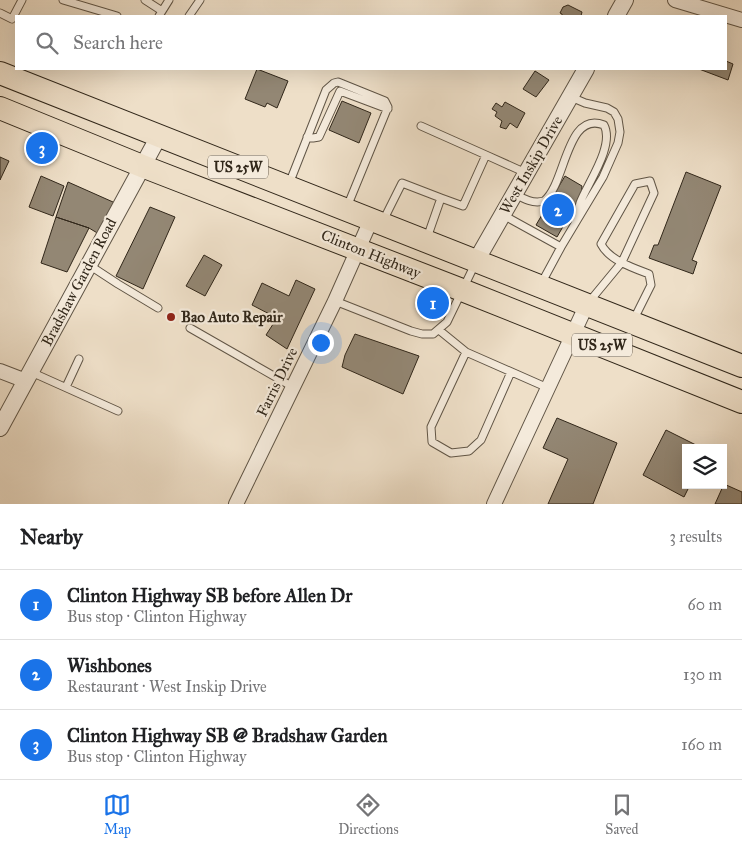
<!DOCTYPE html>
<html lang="en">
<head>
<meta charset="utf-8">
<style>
	body { margin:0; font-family:"IM FELL Great Primer",serif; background:#f6f6f6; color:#202124 }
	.controls { position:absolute; right:15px; bottom:15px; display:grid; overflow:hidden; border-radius:0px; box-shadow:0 5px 20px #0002 }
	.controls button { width:45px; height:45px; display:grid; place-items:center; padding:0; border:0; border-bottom:1px solid #e0e0e0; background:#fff; color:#202124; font:25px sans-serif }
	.you { position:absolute; left:320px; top:342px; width:18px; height:18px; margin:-12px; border:4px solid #fff; border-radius:50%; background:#1a73e8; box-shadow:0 0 0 8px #1a73e833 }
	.badge { display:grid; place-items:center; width:32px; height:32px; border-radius:50%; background:#1a73e8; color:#fff; font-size:16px; font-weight:700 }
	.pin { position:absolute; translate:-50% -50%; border:2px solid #fff; box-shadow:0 1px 5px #0006 }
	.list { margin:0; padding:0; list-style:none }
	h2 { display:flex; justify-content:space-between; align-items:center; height:65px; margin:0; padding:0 20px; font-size:21px }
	h2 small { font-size:16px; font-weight:400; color:#757577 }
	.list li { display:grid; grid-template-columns:32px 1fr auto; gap:15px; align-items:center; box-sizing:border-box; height:70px; padding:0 20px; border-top:1px solid #e0e0e0 }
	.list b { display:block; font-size:19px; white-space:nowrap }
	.list p { margin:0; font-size:16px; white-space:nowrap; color:#757577 }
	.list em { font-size:16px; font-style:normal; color:#757577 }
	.icon { flex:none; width:28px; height:28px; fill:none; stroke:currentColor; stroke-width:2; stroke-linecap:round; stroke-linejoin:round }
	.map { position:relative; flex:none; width:742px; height:504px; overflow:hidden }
	.search { position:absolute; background:#fff; box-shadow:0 5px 20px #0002; left:15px; right:15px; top:15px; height:55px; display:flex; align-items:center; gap:12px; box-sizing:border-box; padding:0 18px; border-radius:0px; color:#757577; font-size:19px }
	.sheet { height:275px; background:#fff }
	nav { display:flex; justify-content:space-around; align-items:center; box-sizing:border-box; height:70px; border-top:1px solid #e0e0e0; background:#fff; font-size:14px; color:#757577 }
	nav a { display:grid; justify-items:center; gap:2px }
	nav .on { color:#1a73e8 }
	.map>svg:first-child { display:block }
</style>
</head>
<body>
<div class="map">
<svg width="742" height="504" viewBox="0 0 742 504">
	<rect width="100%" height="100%" fill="#eedfc8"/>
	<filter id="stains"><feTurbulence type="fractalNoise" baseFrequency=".004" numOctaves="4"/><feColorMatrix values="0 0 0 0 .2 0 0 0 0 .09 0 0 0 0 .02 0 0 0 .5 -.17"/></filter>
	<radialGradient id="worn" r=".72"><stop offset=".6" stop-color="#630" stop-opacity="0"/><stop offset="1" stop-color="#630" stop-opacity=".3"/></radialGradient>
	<path fill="#938774" stroke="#31271a" d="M568 5 582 12 581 16H562V14L560 13 563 7Z
		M726 61 733 64 728 80 699 69H726Z
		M257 69 288 81 277 108 267 103 265 107 245 99Z
		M535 71 549 80 536 97 523 89Z
		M342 101 371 113 359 143 329 130Z
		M505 102 525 113 517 128 510 123 506 129 500 127 502 121 495 116 497 112 492 109 496 103 502 107Z
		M0 157 9 161 0 180Z
		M686 172 721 186 692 260 697 262 693 274 649 258 654 245H658Z
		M41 176 64 186 53 216 29 207Z
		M565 176 582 186 581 195 557 237 536 225Z
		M68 182 113 202 117 206 99 234 89 228 56 217Z
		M150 207 175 217 143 289 116 276Z
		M56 217 89 228 67 272 41 263Z
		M204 255 222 265 205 296 186 286Z
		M296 280 315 289 287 349 266 335 277 318 252 305 262 283 289 296Z
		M355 334 419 356 403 394 342 367 345 355Z
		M557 418 617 443 593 504H548L568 459 543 448Z
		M666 430 702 448H686V485H690L684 497 643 475Z
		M724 484 742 492V504H715Z"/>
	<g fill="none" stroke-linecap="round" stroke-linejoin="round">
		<g stroke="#605546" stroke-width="9">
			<path id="service" d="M63 0 117 16
				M145 0 162 11
				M0 13 12 19 22 0
				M159 16 169 0
				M189 16 200 0
				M421 126 486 155
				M307 137 313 138 319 137 340 91 388 109
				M289 184 326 90 334 83 338 82 385 101 388 107 347 207
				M515 194C524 199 533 204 544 201 566 184 566 110 604 125 615 146 587 184 580 203 578 210 577 216 575 223
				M441 198 463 206 486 155 526 173
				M503 215 561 247
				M383 221 402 183 441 198 427 238
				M89 265 118 284 158 308
				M541 284 561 247 603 177 618 143 620 132 618 119 614 112 607 108 585 103 571 97
				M335 301 411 331 422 334H433L447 322 475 264
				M589 302 622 262 654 193 650 181 635 184 601 244C609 260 633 268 649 274L651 285 633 321
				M190 328 293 387
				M439 330 466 352 548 388
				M466 352 431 427 432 442 451 453 469 451 481 440 511 372
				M31 372 118 411
				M66 387 79 359"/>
		</g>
		<g stroke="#605546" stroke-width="16">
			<path id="minor" d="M675 0 742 20
				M0 371 26 381
				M236 504 335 301 371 220
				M494 504 587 304"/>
		</g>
		<g stroke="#605546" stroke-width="18">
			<path id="tertiary" d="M616 16 625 0
				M476 261 586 69
				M0 428 159 136"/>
		</g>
		<g stroke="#31271a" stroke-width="24">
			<path id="trunk" d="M0 73 742 366
				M0 108 142 166 462 290 742 402"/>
		</g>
		<use href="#service" stroke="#f4eadb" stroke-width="7"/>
		<use href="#minor" stroke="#f4eadb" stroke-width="14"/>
		<use href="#tertiary" stroke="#f4eadb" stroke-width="16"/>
		<use href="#trunk" stroke="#eedfc8" stroke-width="22"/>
	</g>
	<circle fill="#8f2418" stroke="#f4eadb" stroke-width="2" cx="171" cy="317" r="5"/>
	<g text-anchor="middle" stroke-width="4.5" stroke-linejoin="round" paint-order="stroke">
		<g fill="#f4eadb" stroke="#6c6254" stroke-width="1">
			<rect x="208" y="155.5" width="60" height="23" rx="4"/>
			<rect x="572" y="333.5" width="60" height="23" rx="4"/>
		</g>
		<g font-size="14" font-weight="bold" fill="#31271a">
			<text x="238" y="172">US 25W</text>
			<text x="602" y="350">US 25W</text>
		</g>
		<g font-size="15" fill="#31271a" stroke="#f4eadb">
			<text transform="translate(531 165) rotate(-60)" y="5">West Inskip Drive</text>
			<text transform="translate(371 254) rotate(22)" y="5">Clinton Highway</text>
			<text transform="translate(79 282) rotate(-62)" y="5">Bradshaw Garden Road</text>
			<text transform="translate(277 382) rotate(-64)" y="5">Farris Drive</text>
		</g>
		<g font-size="15" font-weight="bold" fill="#31271a" stroke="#f4eadb" text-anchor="start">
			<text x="181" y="322">Bao Auto Repair</text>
		</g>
	</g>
	<rect width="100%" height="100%" filter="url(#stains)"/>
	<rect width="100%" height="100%" fill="url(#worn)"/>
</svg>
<div class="controls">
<button><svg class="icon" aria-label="layers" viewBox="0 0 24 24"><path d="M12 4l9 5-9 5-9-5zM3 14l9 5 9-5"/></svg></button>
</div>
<div class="you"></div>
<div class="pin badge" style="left:433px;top:303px">1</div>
<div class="pin badge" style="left:558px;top:210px">2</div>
<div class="pin badge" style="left:42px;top:148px">3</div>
<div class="search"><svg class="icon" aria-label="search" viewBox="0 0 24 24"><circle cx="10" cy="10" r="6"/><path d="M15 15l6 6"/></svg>Search here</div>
</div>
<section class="sheet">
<h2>Nearby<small>3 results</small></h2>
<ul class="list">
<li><span class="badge">1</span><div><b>Clinton Highway SB before Allen Dr</b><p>Bus stop · Clinton Highway</p></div><em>60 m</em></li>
<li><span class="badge">2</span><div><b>Wishbones</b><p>Restaurant · West Inskip Drive</p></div><em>130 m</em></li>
<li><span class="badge">3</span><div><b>Clinton Highway SB @ Bradshaw Garden</b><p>Bus stop · Clinton Highway</p></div><em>160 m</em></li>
</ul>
</section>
<nav>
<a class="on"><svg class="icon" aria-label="map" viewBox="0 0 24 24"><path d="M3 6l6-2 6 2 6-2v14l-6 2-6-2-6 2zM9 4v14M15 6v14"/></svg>Map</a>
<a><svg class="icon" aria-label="directions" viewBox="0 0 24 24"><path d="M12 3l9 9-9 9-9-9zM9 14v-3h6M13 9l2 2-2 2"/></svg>Directions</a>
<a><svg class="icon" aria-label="saved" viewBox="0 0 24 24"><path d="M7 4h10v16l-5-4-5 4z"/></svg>Saved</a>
</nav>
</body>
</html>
